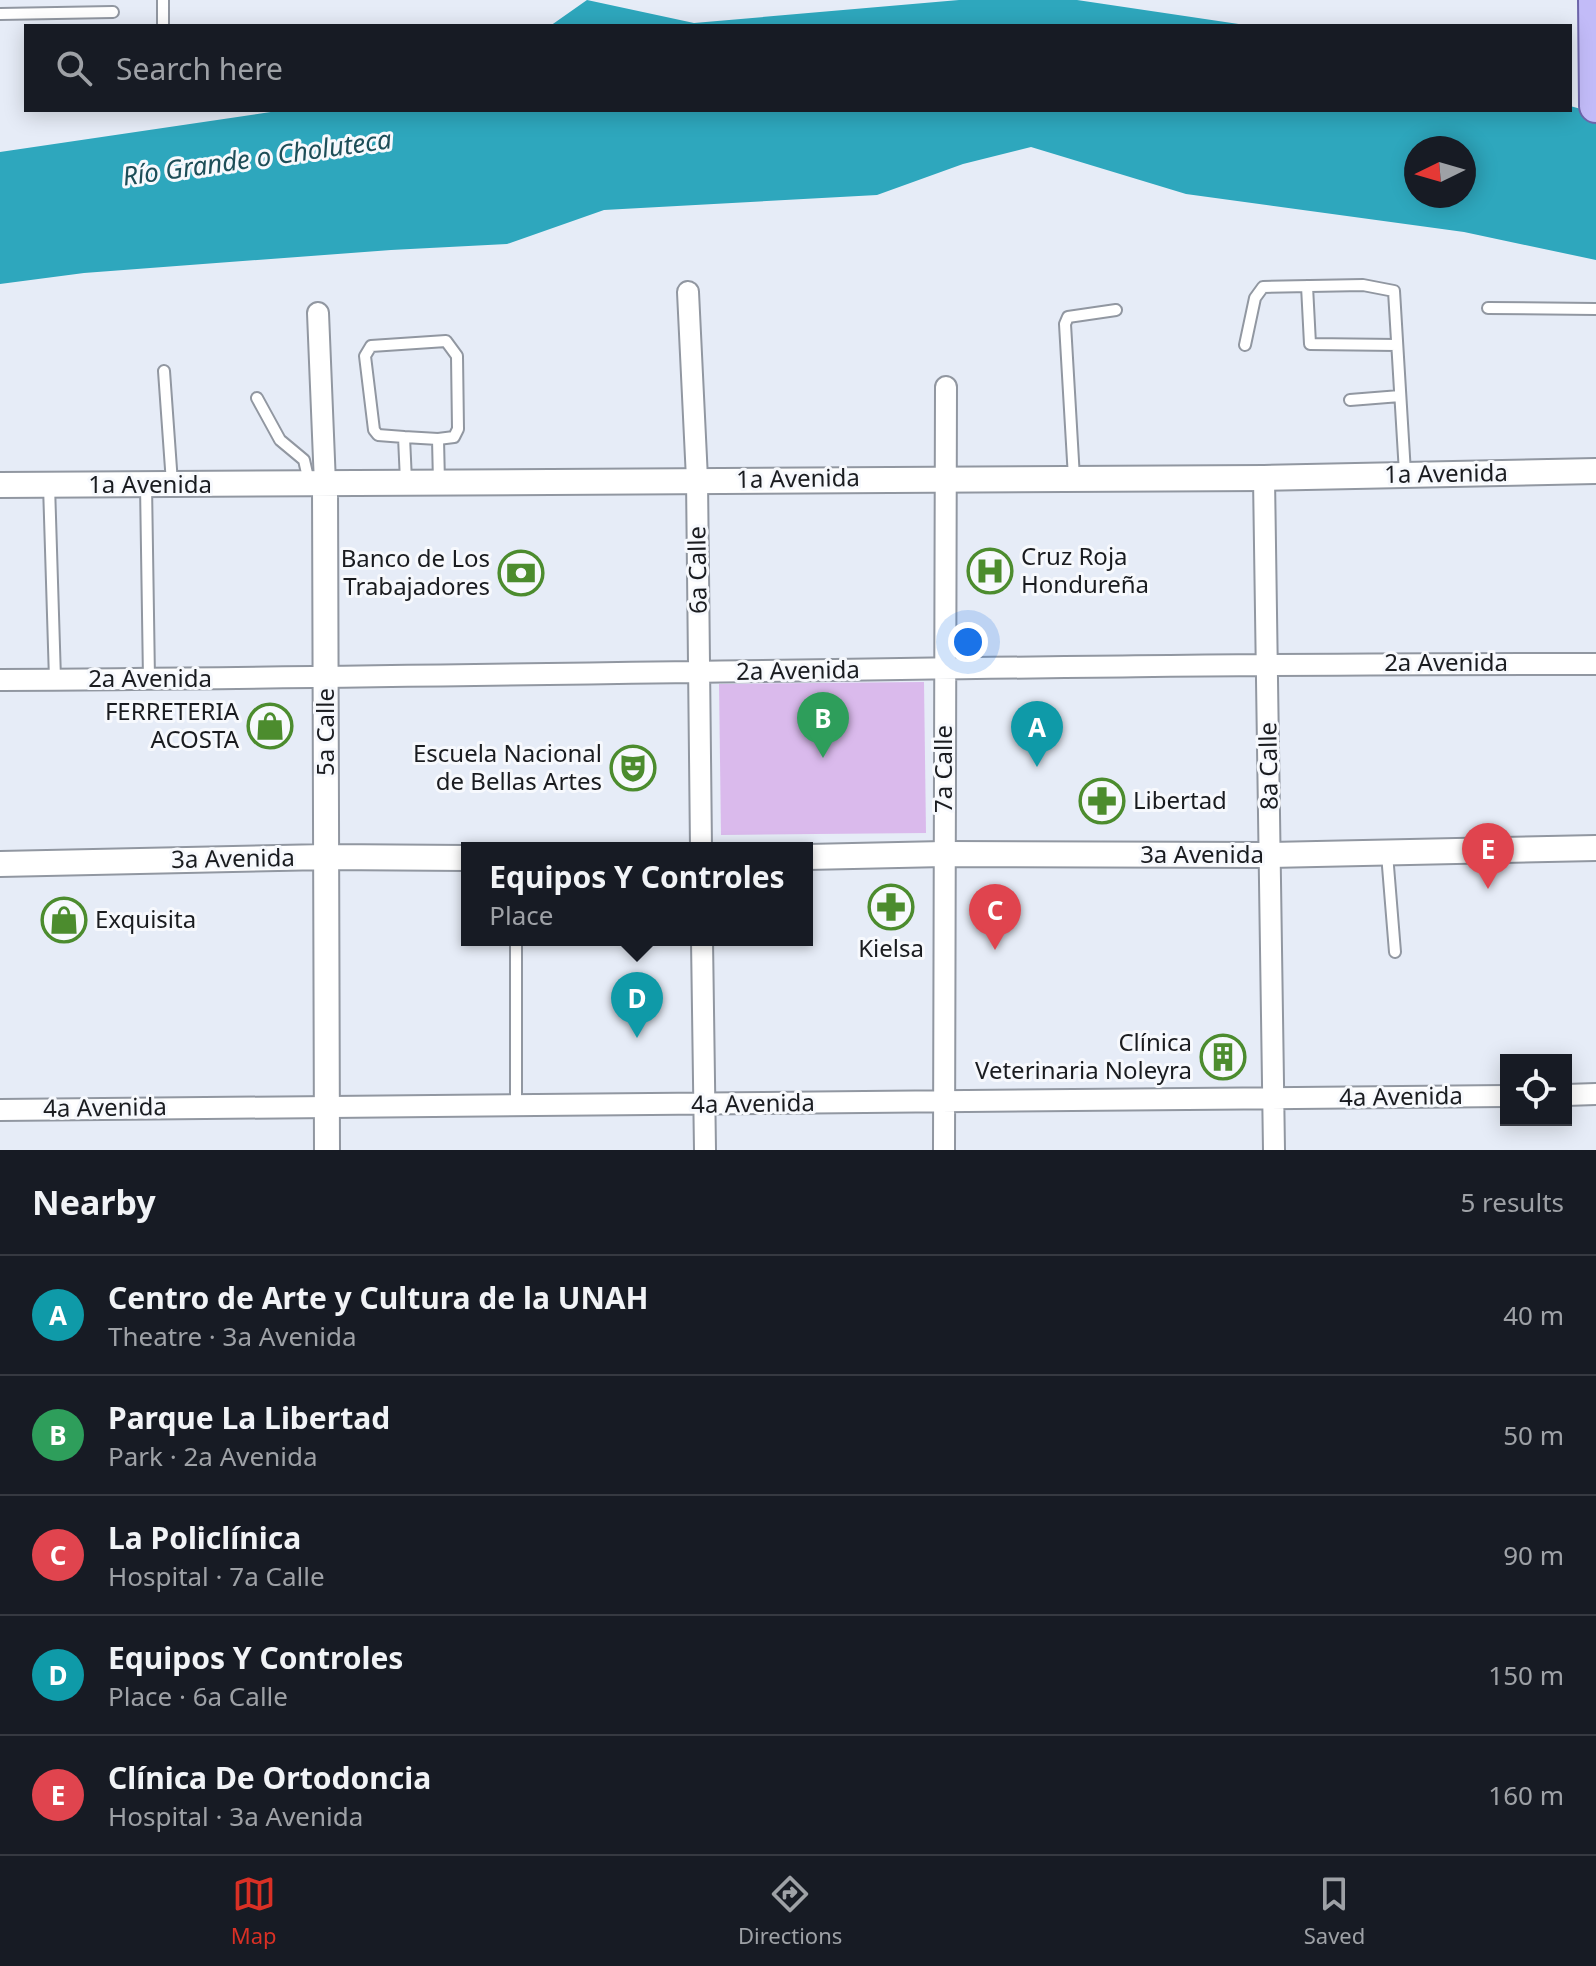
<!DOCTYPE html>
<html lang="en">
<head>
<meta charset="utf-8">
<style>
	body { margin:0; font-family:"Noto Sans",sans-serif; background:#20242c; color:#f1f3f6 }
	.controls { position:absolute; right:24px; bottom:24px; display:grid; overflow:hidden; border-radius:0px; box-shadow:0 4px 20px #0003 }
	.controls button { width:72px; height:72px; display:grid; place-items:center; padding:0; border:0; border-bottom:2px solid #363941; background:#171b24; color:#f1f3f6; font:40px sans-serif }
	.compass { position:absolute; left:1404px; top:136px; width:72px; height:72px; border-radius:50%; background:#171b24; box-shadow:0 4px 20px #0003; rotate:265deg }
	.you { position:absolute; left:968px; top:642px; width:28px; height:28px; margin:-20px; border:6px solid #fff; border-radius:50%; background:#1a73e8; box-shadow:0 0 0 12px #1a73e833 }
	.badge { display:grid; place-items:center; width:52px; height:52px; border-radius:50%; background:#d93025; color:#fff; font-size:26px; font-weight:700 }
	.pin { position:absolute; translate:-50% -66px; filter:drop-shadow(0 2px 4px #0008) }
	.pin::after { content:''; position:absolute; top:42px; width:28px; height:24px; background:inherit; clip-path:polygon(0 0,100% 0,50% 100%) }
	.popup { position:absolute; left:461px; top:842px; width:352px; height:104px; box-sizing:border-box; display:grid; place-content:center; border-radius:0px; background:#171b24; filter:drop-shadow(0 2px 6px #0005); font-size:26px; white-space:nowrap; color:#9ea1a6 }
	.popup b { font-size:30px; color:#f1f3f6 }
	.popup::after { content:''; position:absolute; left:50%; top:100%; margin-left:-16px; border:16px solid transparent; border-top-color:#171b24 }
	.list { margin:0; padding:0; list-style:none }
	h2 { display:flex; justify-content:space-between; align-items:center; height:104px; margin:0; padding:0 32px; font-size:34px }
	h2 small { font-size:26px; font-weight:400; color:#9ea1a6 }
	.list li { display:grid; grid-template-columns:52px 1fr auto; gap:24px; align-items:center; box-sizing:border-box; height:120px; padding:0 32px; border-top:2px solid #363941 }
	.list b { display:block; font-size:30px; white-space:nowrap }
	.list p { margin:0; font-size:26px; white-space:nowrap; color:#9ea1a6 }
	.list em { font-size:26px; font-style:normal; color:#9ea1a6 }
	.icon { flex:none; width:44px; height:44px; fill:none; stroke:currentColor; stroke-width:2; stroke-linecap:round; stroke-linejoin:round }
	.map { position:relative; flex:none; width:1596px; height:1150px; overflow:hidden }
	.search { position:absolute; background:#171b24; box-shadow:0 4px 20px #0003; left:24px; right:24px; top:24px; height:88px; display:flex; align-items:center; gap:20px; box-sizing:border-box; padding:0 28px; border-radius:0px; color:#9ea1a6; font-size:30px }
	.sheet { height:704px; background:#171b24 }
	nav { display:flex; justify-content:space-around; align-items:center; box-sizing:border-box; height:112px; border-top:2px solid #363941; background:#171b24; font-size:22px; color:#9ea1a6 }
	nav a { display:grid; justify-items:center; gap:4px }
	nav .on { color:#d93025 }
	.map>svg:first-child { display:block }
</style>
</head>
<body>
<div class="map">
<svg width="1596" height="1150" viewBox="0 0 1596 1150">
	<rect width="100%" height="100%" fill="#e6ecf7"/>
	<path fill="#dabaec" d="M924 682 926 833 721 835 719 684Z"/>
	<path fill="#2ea7bd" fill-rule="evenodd" d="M587 0 694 23 959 0H1077L1252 26H550Z
		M1570 106 1596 113V260L1464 232 1186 194 1031 147 963 164 877 195 604 210 507 244 391 250 84 273 0 284V152L284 110H1570ZM1416 148H1464V196H1416Z"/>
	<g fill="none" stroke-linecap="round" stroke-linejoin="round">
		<g stroke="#9197a1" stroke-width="14">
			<path id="service" d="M163 0V26
				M0 14 113 12
				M1307 286 1310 344 1397 345
				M1488 308 1596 309
				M1245 345 1255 298 1263 287 1363 285 1394 291 1405 473
				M164 371 172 483
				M257 398 280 440 304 460 309 482
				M1350 400 1400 396
				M404 437 438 439
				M1074 478 1065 324 1068 317 1116 310
				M406 481 404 437 378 435 374 430 365 356 371 346 446 341 457 356 458 429 454 437 438 439 439 483
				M49 485 55 679
				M146 485 149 679
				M1387 854 1395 952
				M516 940V1106"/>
		</g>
		<g stroke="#9197a1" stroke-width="24">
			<path id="minor" d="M688 292 697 479 701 848
				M318 313 325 484
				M1264 478 1274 1150
				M0 680C532 677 1064 663 1596 664
				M702 940 705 1150
				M1566 1095 1596 1094
				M0 1110 1506 1096
				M944 1150 946 387"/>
		</g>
		<g stroke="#9197a1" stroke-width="28">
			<path id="tertiary" d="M325 484 327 1150
				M0 485 1264 478 1596 471
				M807 857 944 854 1270 855 1596 848
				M0 864 326 857 467 858"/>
		</g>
		<g stroke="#6d65aa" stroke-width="36">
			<path id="primary" d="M1595 0 1596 106"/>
		</g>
		<use href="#service" stroke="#fff" stroke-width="10"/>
		<use href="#minor" stroke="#fff" stroke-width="20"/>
		<use href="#tertiary" stroke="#fff" stroke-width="24"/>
		<use href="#primary" stroke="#c2bbf8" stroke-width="32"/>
	</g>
	<defs>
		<g id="hospital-ring" transform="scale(2.3)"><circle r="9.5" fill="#f7f9fd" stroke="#4c8c2e" stroke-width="1.5"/><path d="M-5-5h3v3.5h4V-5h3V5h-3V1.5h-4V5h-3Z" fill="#4c8c2e"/></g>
		<g id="bank-ring" transform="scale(2.3)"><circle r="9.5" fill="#f7f9fd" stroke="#4c8c2e" stroke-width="1.5"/><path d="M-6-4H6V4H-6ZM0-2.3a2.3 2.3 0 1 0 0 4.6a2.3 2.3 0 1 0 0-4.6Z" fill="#4c8c2e"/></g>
		<g id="shop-ring" transform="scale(2.3)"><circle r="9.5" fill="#f7f9fd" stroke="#4c8c2e" stroke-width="1.5"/><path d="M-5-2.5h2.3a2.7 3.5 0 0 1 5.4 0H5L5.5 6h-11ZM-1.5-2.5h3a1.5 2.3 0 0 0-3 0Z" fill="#4c8c2e"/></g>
		<g id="theatre-ring" transform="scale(2.3)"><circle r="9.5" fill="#f7f9fd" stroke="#4c8c2e" stroke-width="1.5"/><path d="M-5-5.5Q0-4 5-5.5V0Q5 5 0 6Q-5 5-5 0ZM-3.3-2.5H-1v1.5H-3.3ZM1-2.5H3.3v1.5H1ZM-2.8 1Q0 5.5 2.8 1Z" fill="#4c8c2e"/></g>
		<g id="pharmacy-ring" transform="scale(2.3)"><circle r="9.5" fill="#f7f9fd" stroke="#4c8c2e" stroke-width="1.5"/><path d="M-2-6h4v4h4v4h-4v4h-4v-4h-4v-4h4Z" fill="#4c8c2e"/></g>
		<g id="building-ring" transform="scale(2.3)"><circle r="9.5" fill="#f7f9fd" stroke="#4c8c2e" stroke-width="1.5"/><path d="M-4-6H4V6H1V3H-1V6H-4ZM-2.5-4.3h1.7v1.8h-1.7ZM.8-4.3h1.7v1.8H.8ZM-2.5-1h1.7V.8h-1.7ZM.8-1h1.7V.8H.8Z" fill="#4c8c2e"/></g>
	</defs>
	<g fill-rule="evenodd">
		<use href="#hospital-ring" x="990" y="571"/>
		<use href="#bank-ring" x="521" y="573"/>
		<use href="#shop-ring" x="270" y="726"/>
		<use href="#theatre-ring" x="633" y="768"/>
		<use href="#pharmacy-ring" x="1102" y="801"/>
		<use href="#pharmacy-ring" x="891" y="907"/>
		<use href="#shop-ring" x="64" y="920"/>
		<use href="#building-ring" x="1223" y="1057"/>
	</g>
	<g text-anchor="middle" stroke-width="6" stroke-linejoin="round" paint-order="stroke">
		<g font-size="24" fill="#1a1c20" stroke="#f7f9fd">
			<text transform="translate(1446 474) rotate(-1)" y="8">1a Avenida</text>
			<text transform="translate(798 479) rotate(-1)" y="8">1a Avenida</text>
			<text x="150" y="493">1a Avenida</text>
			<text transform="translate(698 570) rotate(-91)" y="8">6a Calle</text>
			<text x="1446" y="671">2a Avenida</text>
			<text transform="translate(798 671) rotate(-1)" y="8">2a Avenida</text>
			<text x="150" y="687">2a Avenida</text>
			<text transform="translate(326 732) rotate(-90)" y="8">5a Calle</text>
			<text transform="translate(1269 766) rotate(-91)" y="8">8a Calle</text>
			<text transform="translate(944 769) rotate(-90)" y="8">7a Calle</text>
			<text x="1202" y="863">3a Avenida</text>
			<text transform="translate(233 859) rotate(-1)" y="8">3a Avenida</text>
			<text transform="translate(1401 1097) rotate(-1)" y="8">4a Avenida</text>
			<text transform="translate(753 1104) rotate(-1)" y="8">4a Avenida</text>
			<text transform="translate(105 1108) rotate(-1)" y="8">4a Avenida</text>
		</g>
		<g font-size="24" fill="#1a1c20" stroke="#f7f9fd" text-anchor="end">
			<text x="1021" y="565" text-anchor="start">Cruz Roja<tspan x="1021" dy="28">Hondureña</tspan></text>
			<text x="490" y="567">Banco de Los<tspan x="490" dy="28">Trabajadores</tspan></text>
			<text x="239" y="720">FERRETERIA<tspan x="239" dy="28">ACOSTA</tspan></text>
			<text x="602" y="762">Escuela Nacional<tspan x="602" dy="28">de Bellas Artes</tspan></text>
			<text x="1133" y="809" text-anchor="start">Libertad</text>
			<text x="95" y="928" text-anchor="start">Exquisita</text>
			<text x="891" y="957" text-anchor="middle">Kielsa</text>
			<text x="1192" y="1051">Clínica<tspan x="1192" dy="28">Veterinaria Noleyra</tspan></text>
		</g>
		<g font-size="26" font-style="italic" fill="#1d4e58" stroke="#f7f9fd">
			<text transform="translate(257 158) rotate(-8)" y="9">Río Grande o Choluteca</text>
		</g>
	</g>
</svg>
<div class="controls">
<button><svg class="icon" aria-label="locate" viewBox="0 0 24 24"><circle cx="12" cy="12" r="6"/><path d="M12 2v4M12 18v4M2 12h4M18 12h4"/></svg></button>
</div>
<svg class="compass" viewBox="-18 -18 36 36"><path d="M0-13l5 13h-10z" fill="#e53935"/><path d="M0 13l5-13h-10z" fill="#9ea1a6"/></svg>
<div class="you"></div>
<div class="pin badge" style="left:1037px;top:767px;background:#0f9aa8">A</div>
<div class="pin badge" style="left:823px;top:758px;background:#2e9e5b">B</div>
<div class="pin badge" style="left:995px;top:950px;background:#e0444e">C</div>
<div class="pin badge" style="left:637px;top:1038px;background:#0f9aa8">D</div>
<div class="popup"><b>Equipos Y Controles</b>Place</div>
<div class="pin badge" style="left:1488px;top:889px;background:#e0444e">E</div>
<div class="search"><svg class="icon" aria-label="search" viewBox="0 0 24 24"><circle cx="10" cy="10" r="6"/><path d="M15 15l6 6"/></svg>Search here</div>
</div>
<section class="sheet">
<h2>Nearby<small>5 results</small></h2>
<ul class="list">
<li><span class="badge" style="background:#0f9aa8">A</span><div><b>Centro de Arte y Cultura de la UNAH</b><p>Theatre · 3a Avenida</p></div><em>40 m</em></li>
<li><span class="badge" style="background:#2e9e5b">B</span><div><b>Parque La Libertad</b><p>Park · 2a Avenida</p></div><em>50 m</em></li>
<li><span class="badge" style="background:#e0444e">C</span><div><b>La Policlínica</b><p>Hospital · 7a Calle</p></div><em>90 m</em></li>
<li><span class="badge" style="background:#0f9aa8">D</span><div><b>Equipos Y Controles</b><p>Place · 6a Calle</p></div><em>150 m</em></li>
<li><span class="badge" style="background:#e0444e">E</span><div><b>Clínica De Ortodoncia</b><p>Hospital · 3a Avenida</p></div><em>160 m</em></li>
</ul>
</section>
<nav>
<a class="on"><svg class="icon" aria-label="map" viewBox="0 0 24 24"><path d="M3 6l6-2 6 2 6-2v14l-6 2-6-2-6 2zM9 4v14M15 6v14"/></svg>Map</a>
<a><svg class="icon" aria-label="directions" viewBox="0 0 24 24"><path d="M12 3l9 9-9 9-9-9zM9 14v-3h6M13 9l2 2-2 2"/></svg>Directions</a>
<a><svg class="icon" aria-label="saved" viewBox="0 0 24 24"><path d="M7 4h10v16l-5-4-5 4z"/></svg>Saved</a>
</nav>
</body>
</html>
